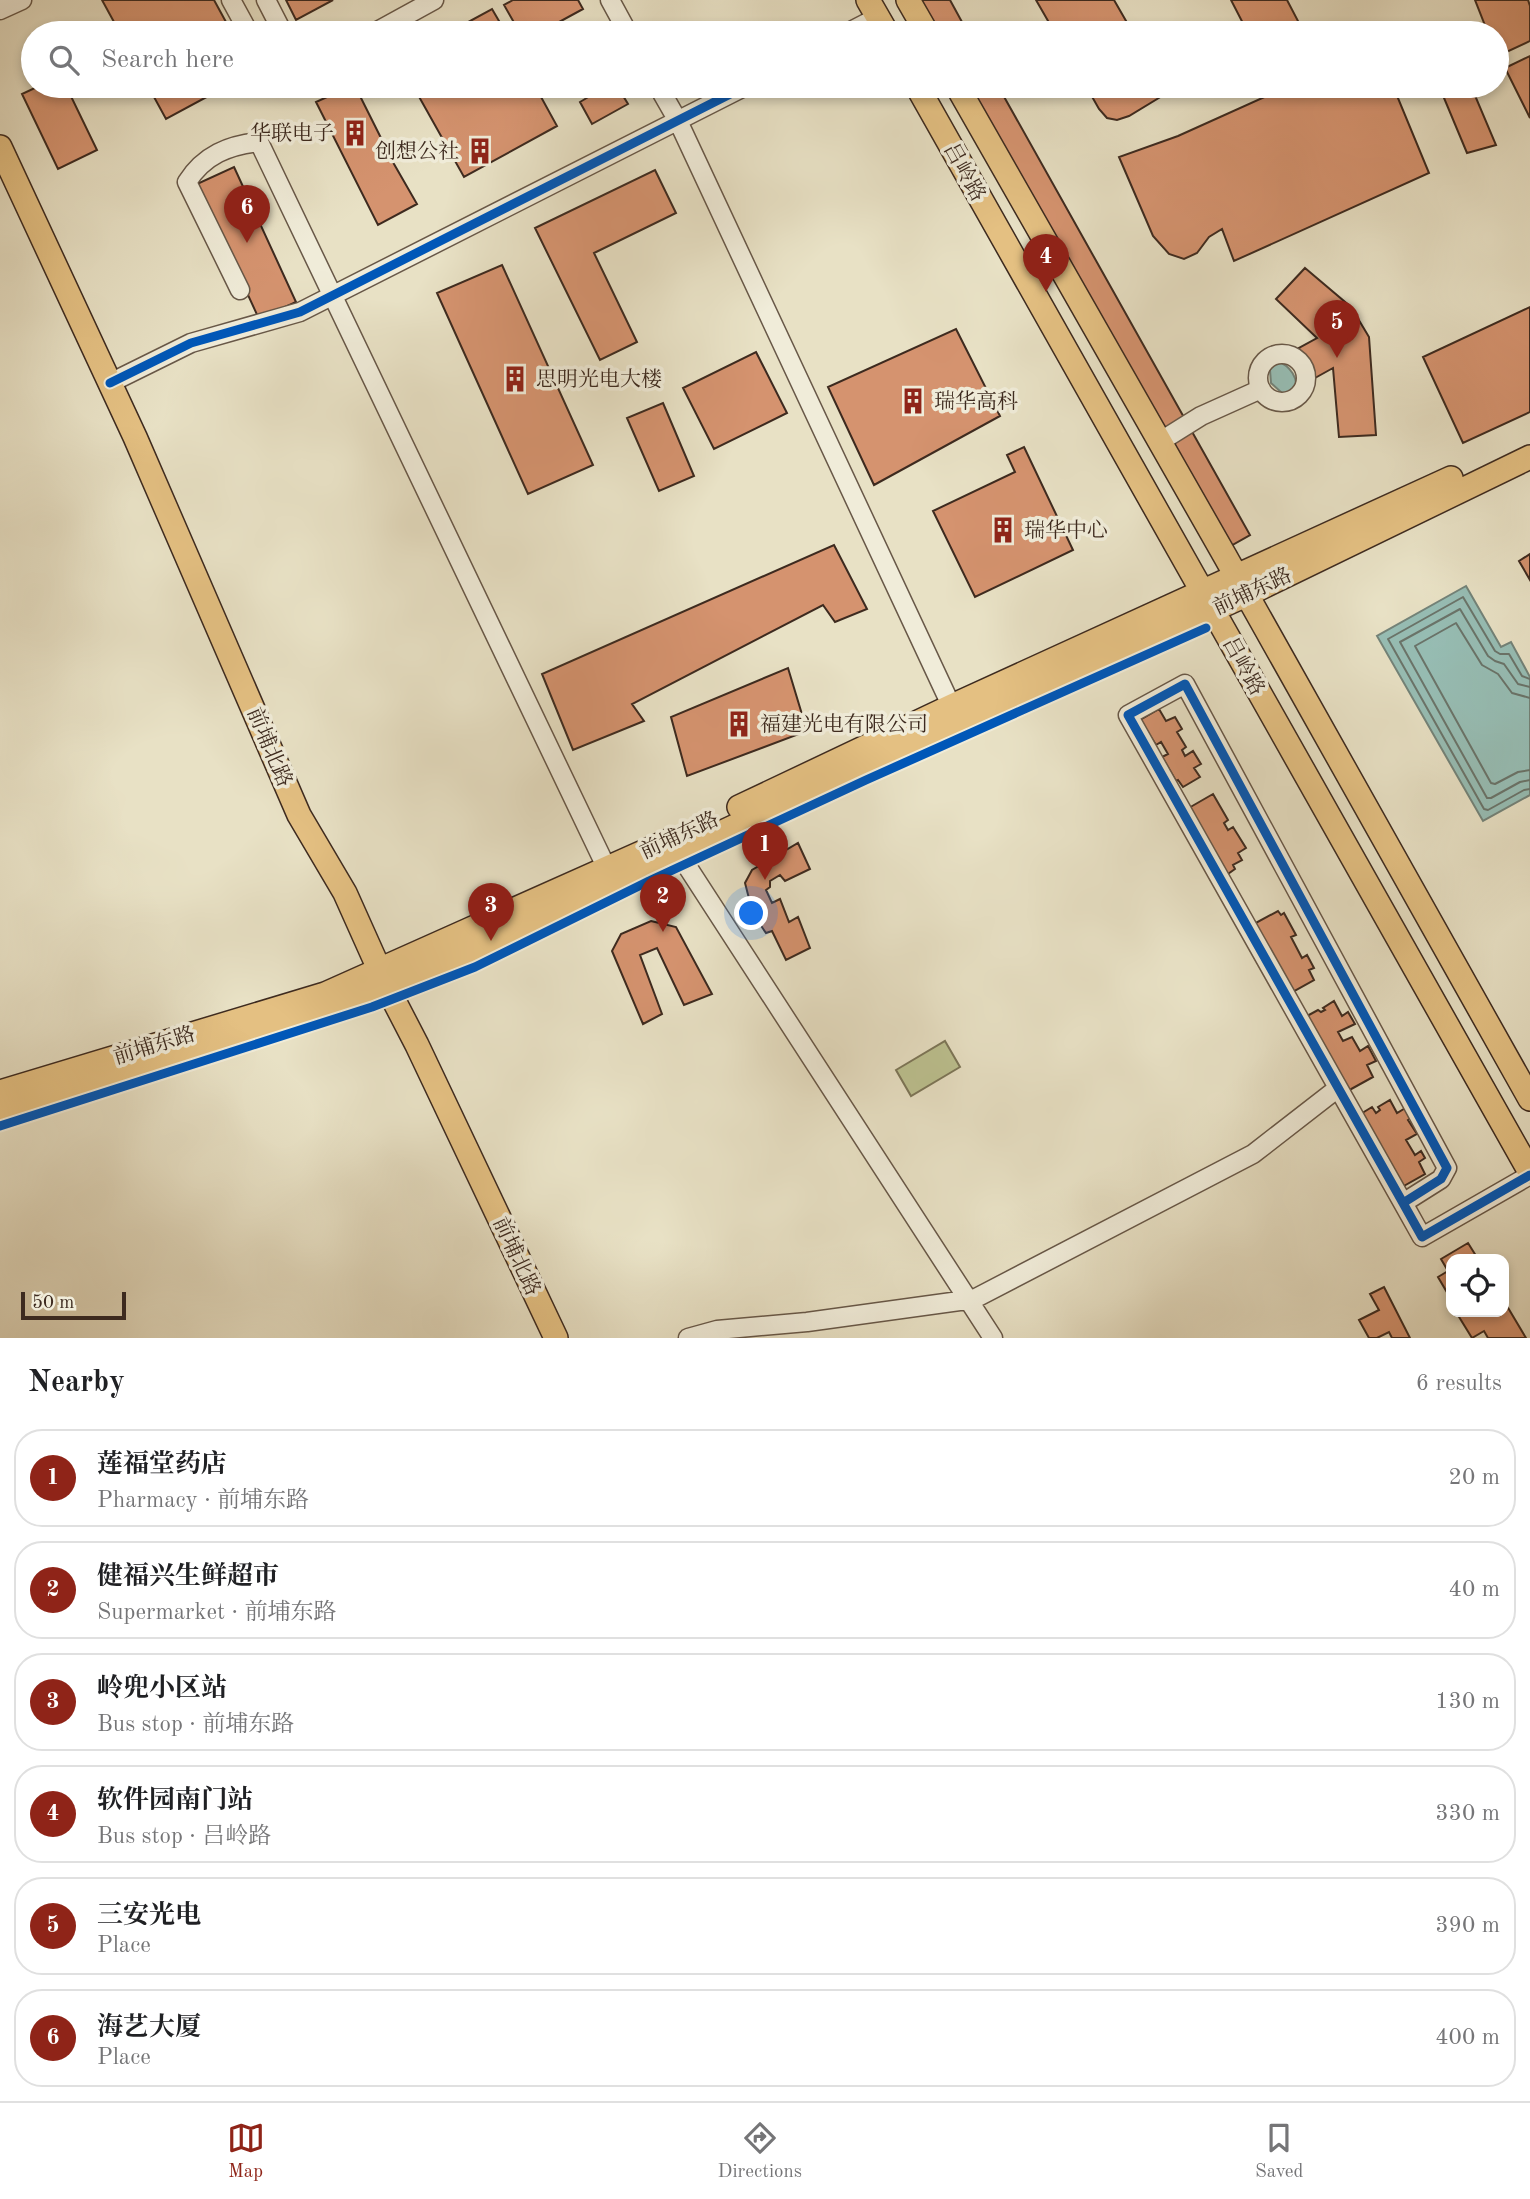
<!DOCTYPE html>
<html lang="en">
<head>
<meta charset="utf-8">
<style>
	body { margin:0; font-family:"Old Standard TT","Noto Serif SC",serif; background:#f2f2f2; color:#202124 }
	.controls { position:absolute; right:21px; bottom:21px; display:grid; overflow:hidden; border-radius:14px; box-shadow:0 4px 10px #0003 }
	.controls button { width:63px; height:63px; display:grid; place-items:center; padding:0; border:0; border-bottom:2px solid #e0e0e0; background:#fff; color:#202124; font:35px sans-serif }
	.scale { position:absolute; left:21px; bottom:18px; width:105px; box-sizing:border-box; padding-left:7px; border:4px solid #3d2a1f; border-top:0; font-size:19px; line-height:24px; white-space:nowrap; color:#3d2a1f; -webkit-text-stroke:5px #f0ecd9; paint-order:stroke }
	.you { position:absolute; left:752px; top:914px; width:24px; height:24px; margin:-18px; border:5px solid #fff; border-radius:50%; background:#1a73e8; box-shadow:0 0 0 10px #1a73e833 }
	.badge { display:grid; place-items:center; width:46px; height:46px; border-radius:50%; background:#8f2418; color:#fff; font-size:23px; font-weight:700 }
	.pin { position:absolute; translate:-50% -58px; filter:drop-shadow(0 2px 4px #0008) }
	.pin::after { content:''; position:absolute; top:37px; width:24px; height:21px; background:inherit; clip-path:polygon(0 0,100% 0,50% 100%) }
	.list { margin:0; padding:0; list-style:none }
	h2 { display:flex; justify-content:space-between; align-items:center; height:91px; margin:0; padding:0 28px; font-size:30px }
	h2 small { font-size:23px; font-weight:400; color:#757577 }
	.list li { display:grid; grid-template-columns:46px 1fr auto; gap:21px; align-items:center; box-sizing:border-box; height:98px; margin:0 14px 14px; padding:0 14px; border:2px solid #e0e0e0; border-radius:28px }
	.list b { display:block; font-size:26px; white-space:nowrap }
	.list p { margin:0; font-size:23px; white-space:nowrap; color:#757577 }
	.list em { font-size:23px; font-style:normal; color:#757577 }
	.icon { flex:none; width:38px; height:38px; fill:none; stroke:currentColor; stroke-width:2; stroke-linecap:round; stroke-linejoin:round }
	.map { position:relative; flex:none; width:1530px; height:1338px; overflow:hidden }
	.search { position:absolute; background:#fff; box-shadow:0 4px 10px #0003; left:21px; right:21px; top:21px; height:77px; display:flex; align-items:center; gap:18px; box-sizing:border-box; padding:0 24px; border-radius:38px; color:#757577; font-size:26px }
	.sheet { height:763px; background:#fff }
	nav { display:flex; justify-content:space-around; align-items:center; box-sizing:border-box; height:98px; border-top:2px solid #e0e0e0; background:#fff; font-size:19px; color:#757577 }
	nav a { display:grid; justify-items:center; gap:4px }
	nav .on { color:#8f2418 }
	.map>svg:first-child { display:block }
</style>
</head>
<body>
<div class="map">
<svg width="1530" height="1338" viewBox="0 0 1530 1338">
	<rect width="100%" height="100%" fill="#e8e1c5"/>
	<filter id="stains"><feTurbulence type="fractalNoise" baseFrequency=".00286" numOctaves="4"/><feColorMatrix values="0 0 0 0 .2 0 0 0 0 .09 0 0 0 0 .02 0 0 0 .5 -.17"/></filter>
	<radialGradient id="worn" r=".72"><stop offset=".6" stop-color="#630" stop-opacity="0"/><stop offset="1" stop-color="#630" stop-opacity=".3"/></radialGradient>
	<path fill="#bcc190" stroke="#7c7658" stroke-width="2" d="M945 1041 960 1067 911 1096 896 1070Z"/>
	<path fill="#97beb5" stroke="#738379" stroke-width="2" d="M1277 361C1289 365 1301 379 1294 393H1282L1271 383 1270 370Z
		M1466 586 1501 647 1511 642 1530 677V795L1483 821 1377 636Z"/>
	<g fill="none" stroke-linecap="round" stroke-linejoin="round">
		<path stroke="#6a746a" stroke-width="2" d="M1530 679 1522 676 1509 654H1500L1495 651 1463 597 1388 639 1484 809 1488 810 1524 790 1530 789
			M1530 687 1518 684 1504 664 1495 661 1488 656 1460 609 1400 642 1487 798H1491L1520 782 1530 780
			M1530 698 1512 693 1498 674 1482 665 1456 623 1415 646 1491 783 1495 784 1518 772 1530 770"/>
	</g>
	<path fill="#d5936f" stroke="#3d2a1f" stroke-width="2" d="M102 0H214L232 33H120Z
		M286 0H333L296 20Z
		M513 0H578L583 9 539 33H520L504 5Z
		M896 0H950L968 33H915Z
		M1036 0H1114L1133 33H1055Z
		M1231 0H1287L1298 21 1276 33H1248Z
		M1475 0H1528L1530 6V41L1498 56 1497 33H1488Z
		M492 9 506 33H448Z
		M1530 56V118L1505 68Z
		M39 86H66L97 150 58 169 22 94Z
		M148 86H227L166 119Z
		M351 86H355L394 164 417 204 378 225 316 102Z
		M413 86H535L557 126 464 177Z
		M591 86H617L628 104 592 124 580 102 595 93Z
		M945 86H998L1250 535 1213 556Z
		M1086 86H1163L1167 93 1129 116 1117 120 1107 118 1099 109Z
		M1289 86H1393L1429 173 1234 261 1222 229 1209 237 1197 253 1184 259 1169 254 1153 236 1119 157 1178 136Z
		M1439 86H1471L1496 145 1467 153Z
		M234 167 296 302 259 319 197 184Z
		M655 170 676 213 594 253 637 342 600 360 535 228Z
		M502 265 593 465 528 494 437 293Z
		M1305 268 1351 307 1369 337 1376 435 1339 437 1333 368 1315 378 1299 348 1317 338 1276 299Z
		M1530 307V412L1463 443 1423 357Z
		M956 329 1000 416 874 485 828 387Z
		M756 352 787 413 714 449 683 388Z
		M663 403 694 476 659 491 627 418Z
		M1024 447 1073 550 975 597 933 511 1015 472 1007 455Z
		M834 545 867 609 835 622 823 605 632 704 644 721 573 750 542 674Z
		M1530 554V580L1519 561Z
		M788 668 807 731 687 776 671 717Z
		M1159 709 1166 721 1175 717 1182 729 1177 732 1186 747 1182 750 1185 756 1193 751 1201 764 1194 768 1200 777 1183 787 1178 780 1176 781 1162 757 1168 754 1161 742 1156 745 1140 720Z
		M1213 794 1228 820 1224 823 1228 830 1233 827 1246 848 1238 853 1242 860 1233 865 1235 869 1225 876 1187 809Z
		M798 843 810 869 785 881 780 875 770 881V887L766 890 772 903 780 899 789 922 798 917 810 948 786 960 772 931 766 933 753 914 745 883 752 870Z
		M1278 911 1281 915 1284 913 1296 935 1291 937 1302 958 1307 955 1314 968 1309 970 1314 980 1287 995 1252 925Z
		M651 921 676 927 712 994 684 1005 657 948 640 955 662 1014 643 1024 612 951 621 934Z
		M1334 1001 1342 1016 1348 1012 1355 1024 1338 1032 1343 1041 1352 1037 1360 1051 1368 1046 1376 1061 1367 1065 1373 1077 1344 1093 1307 1016 1318 1010 1321 1012 1325 1010 1323 1008Z
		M1390 1100 1397 1113 1407 1107 1413 1117 1408 1120 1417 1134 1406 1140 1415 1155 1421 1151 1425 1158 1419 1162 1425 1174 1402 1187 1359 1115 1372 1107 1376 1113 1380 1110 1378 1107Z
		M1468 1243 1478 1259H1451V1292L1448 1294 1438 1277 1448 1271 1441 1259Z
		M1384 1287 1410 1338H1392L1389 1332 1377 1338H1369L1359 1320 1379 1310 1370 1294Z
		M1504 1301 1526 1338H1488L1484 1331 1472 1338 1456 1312H1504Z"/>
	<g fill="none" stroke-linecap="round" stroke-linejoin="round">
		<g stroke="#685848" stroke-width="21">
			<path id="minor" d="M231 0 249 33
				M266 0 283 33
				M610 0 628 33
				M0 10 22 0
				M374 33 434 0
				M847 33 878 17
				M658 86 678 121 957 718
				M240 290 187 182C204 155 229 145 259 142L611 877
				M1258 378a24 24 0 1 1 48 0a24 24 0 1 1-48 0Z
				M110 383 191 343 300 312 746 86
				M1161 441 1201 416 1261 389
				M672 843 993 1338
				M1403 1203 1441 1179 1447 1168 1185 684 1128 715 1403 1203 1422 1237 1530 1175
				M688 1338 717 1330 807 1322 974 1299 1253 1154 1338 1088"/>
		</g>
		<g stroke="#3d2a1f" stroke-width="26">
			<path id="major" d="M868 0 887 33
				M908 0 927 33
				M917 86 1530 1172
				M957 86 1225 556 1530 1099
				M0 147 135 437 299 815 345 893 388 989 417 1045 556 1338
				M739 807 952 706 1451 478
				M0 1092 325 994 670 840
				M0 1115 335 1011 381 992 759 815 1246 595 1530 457"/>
		</g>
		<use href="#minor" stroke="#f0ecd9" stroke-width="18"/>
		<use href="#major" stroke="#e4c082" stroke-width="23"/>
		<g stroke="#f0ecd9" stroke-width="13">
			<path id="cycleway" d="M110 383 191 343 300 312 746 86
				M0 1126 372 1007 475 967 649 881 866 780 1206 628
				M1403 1203 1441 1179 1447 1168 1185 684 1128 715 1403 1203 1422 1237 1530 1175"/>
		</g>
		<use href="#cycleway" stroke="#0057b8" stroke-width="9"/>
	</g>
	<defs>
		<g id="building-bare" transform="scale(2.1)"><path d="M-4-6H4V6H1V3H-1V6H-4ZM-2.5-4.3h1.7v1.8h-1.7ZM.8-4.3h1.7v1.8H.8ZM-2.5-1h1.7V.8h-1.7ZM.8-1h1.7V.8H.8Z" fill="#8f2418" stroke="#f0ecd9" stroke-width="2.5" paint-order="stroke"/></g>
	</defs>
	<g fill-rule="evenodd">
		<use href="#building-bare" x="355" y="133"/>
		<use href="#building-bare" x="480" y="151"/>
		<use href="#building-bare" x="515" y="379"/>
		<use href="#building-bare" x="913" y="401"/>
		<use href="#building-bare" x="1003" y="530"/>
		<use href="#building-bare" x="739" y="724"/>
	</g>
	<g text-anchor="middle" stroke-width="7" stroke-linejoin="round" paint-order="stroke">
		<g font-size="21" fill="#3d2a1f" stroke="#f0ecd9" text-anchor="start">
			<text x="334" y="140" text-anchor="end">华联电子</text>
			<text x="459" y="158" text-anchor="end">创想公社</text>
			<text x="536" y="386">思明光电大楼</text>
			<text x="934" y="408">瑞华高科</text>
			<text x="1024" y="537">瑞华中心</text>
			<text x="760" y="731">福建光电有限公司</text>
		</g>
		<g font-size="21" fill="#3d2a1f" stroke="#f0ecd9">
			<text transform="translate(965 172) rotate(61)" y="7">吕岭路</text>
			<text transform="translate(1252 591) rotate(-25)" y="7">前埔东路</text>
			<text transform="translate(1244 666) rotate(61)" y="7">吕岭路</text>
			<text transform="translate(270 747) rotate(67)" y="7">前埔北路</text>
			<text transform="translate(679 835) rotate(-25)" y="7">前埔东路</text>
			<text transform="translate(154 1045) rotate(-17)" y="7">前埔东路</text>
			<text transform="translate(517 1256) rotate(65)" y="7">前埔北路</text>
		</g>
	</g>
	<rect width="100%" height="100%" filter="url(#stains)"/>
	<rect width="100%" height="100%" fill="url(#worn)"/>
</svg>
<div class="controls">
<button><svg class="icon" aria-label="locate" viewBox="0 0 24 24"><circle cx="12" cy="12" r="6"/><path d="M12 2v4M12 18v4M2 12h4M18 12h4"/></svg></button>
</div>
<div class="scale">50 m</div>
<div class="you"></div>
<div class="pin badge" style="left:765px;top:880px">1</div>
<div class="pin badge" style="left:663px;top:932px">2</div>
<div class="pin badge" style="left:491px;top:941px">3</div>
<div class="pin badge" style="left:1046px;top:292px">4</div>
<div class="pin badge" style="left:1337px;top:358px">5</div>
<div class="pin badge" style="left:247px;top:243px">6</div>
<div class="search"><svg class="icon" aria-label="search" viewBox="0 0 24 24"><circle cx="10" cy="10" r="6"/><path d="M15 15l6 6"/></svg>Search here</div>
</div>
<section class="sheet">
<h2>Nearby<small>6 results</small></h2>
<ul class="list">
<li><span class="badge">1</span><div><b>莲福堂药店</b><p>Pharmacy · 前埔东路</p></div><em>20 m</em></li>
<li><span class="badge">2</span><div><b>健福兴生鲜超市</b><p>Supermarket · 前埔东路</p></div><em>40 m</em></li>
<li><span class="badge">3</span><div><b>岭兜小区站</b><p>Bus stop · 前埔东路</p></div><em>130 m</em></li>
<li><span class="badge">4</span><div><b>软件园南门站</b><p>Bus stop · 吕岭路</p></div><em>330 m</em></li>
<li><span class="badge">5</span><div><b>三安光电</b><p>Place</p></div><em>390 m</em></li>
<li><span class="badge">6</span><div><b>海艺大厦</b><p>Place</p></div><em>400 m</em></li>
</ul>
</section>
<nav>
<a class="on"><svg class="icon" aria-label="map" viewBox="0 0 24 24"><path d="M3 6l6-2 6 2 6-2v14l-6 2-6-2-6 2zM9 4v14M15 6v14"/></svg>Map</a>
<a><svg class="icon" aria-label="directions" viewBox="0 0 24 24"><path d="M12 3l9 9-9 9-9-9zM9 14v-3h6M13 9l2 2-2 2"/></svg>Directions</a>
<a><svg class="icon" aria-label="saved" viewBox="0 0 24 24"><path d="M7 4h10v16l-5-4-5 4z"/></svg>Saved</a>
</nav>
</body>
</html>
